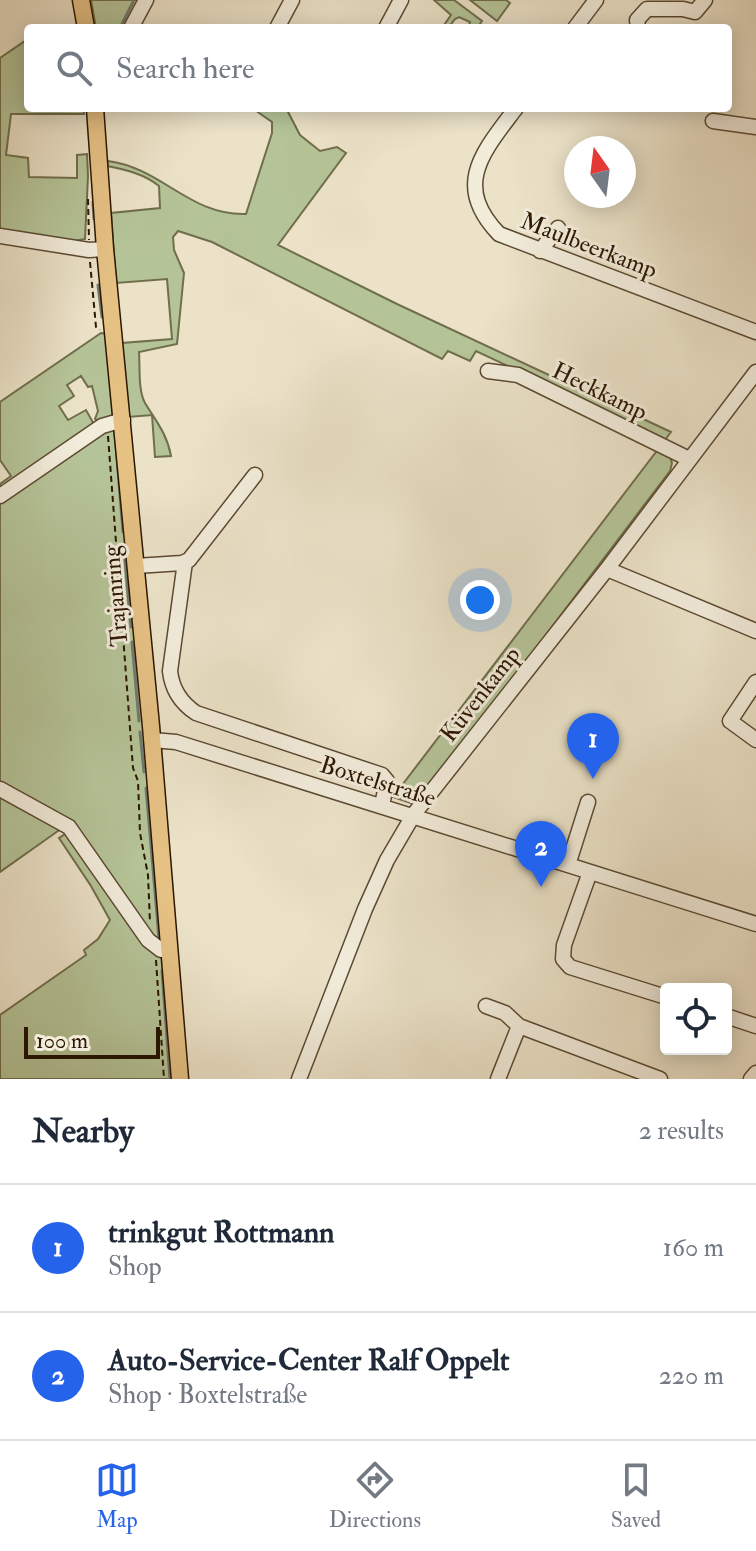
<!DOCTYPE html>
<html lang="en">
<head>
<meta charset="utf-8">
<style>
	body { margin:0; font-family:"IM FELL Double Pica",serif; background:#f6f6f7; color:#1f2937 }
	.controls { position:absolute; right:24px; bottom:24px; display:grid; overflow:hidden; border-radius:8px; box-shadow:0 4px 20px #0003 }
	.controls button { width:72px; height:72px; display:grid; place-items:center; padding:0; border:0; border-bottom:2px solid #e0e1e3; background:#fff; color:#1f2937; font:40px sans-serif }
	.compass { position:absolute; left:564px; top:136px; width:72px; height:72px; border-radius:50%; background:#fff; box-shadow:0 4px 20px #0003; rotate:346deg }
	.scale { position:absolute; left:24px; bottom:20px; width:136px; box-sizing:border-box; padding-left:8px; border:4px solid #2c1700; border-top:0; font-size:22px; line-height:28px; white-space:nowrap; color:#2c1700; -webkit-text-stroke:6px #f2ecdb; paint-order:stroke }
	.you { position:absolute; left:480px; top:600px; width:28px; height:28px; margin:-20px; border:6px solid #fff; border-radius:50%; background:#1a73e8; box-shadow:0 0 0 12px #1a73e833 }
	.badge { display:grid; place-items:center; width:52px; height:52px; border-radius:50%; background:#2563eb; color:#fff; font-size:26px; font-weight:700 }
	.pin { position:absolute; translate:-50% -66px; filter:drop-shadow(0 2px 4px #0008) }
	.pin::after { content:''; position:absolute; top:42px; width:28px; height:24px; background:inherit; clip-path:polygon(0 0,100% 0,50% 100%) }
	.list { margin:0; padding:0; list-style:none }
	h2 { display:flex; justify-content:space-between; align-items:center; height:104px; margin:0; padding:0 32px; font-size:34px }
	h2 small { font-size:26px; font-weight:400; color:#747a83 }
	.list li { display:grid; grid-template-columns:52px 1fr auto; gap:24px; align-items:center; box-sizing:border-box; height:128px; padding:0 32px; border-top:2px solid #e0e1e3 }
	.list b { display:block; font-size:30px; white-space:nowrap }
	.list p { margin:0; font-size:26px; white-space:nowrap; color:#747a83 }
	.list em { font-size:26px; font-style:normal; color:#747a83 }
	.icon { flex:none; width:44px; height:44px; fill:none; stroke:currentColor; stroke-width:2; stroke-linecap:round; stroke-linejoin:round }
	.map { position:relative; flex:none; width:756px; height:1079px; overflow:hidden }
	.search { position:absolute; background:#fff; box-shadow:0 4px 20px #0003; left:24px; right:24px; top:24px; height:88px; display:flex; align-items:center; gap:20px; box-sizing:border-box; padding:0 28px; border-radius:8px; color:#747a83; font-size:30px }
	.sheet { height:360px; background:#fff }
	nav { display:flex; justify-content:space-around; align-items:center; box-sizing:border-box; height:112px; border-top:2px solid #e0e1e3; background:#fff; font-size:22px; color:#747a83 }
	nav a { display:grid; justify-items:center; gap:4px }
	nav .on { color:#2563eb }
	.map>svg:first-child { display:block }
</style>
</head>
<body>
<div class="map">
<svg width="756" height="1079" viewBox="0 0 756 1079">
	<rect width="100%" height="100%" fill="#ebe2c8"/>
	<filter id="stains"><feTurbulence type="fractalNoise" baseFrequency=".0025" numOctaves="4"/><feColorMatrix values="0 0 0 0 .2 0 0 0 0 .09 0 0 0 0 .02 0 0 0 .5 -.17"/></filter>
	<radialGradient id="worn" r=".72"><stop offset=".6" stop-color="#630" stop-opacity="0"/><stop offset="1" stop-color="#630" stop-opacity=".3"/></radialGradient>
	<path fill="#b5c498" stroke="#706e4c" stroke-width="2" d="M91 0H141L125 28H96Z
		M434 0H454L482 21 477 28H468L470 22 459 17 455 19 448 28H442L451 15Z
		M470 0H506L510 3 497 21Z
		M28 39V108H83L84 114H11L6 155 28 158 29 177 77 178V155L87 154 88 176 85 239 74 241 0 230V58Z
		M252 108H286L300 135 320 151 337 147 346 153 278 245 397 304 671 432 665 440 476 351 470 361 448 351 442 359 212 242 178 231 173 237 174 250 184 273 177 344 139 352C140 366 138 391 145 403 156 421 167 434 171 456L155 457 152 415 128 417 122 343 172 339 167 279 116 283 111 213 160 208 159 186C144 174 127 170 107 166L108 161C162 168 190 216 246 214L272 133V122Z
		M101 333 109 334 119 414 102 424 95 419 98 411 92 386 88 387 81 376 67 385 74 396 59 406 68 420 86 410 96 428 0 493V484L11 476 0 460V402Z
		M118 426 163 943 156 944 76 830 0 786V500L97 434Z
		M659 448 669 454 672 463 670 471 417 805 393 797Z
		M0 793 60 824 58 831 0 872Z
		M65 834 74 835 165 959 176 1079H0V1015L86 955 84 950 98 939 110 920 91 886 59 838Z"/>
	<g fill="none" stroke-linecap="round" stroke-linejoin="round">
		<path stroke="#6f7a72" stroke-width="3" d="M120 28 134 0
			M93 202 94 219
			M98 285 102 317
			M115 433 123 532
			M124 549 131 627
			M132 642 139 721
			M140 732 144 772
			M146 788 159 938
			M162 971 170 1079"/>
		<g stroke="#5c4a32" stroke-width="17">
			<path id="minor" d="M131 28 146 0
				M277 28 292 0
				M386 28 401 0
				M575 28 596 0
				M638 28 637 20 647 9H683L695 12 705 0
				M516 108C483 152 452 185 499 234L756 332
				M713 121 756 127
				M0 236 89 250 105 249
				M540 251 558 228
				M488 371 518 375 689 459
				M0 496 102 426 123 420
				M185 562 170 671C172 690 181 703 196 713L382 775 387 781 382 805
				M136 566 182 563 189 560 255 475
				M607 569 756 631
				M756 682 730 721 756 740
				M152 740 176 742 756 924
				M0 789 69 827 148 940 161 950H169
				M568 865 588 802
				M590 872 564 945 563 959 570 967 666 997
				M486 1006 505 1013 519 1026 660 1079
				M726 1016 756 1026
				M299 1079 365 909 387 860 414 814 607 569 756 372
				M498 1079 519 1026
				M751 1079 756 1073"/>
		</g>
		<g stroke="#2c1700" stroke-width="19">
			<path id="major" d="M81 0 86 28
				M95 108 105 249 151 726 180 1079"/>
		</g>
		<path stroke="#2c1700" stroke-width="2" stroke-dasharray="6 4" stroke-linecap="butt" d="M88 199 89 240
			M90 262 96 327 100 330
			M108 436 133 768 138 781 140 833 148 875 150 923
			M156 960 164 1079"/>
		<use href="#minor" stroke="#f2ecdb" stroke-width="14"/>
		<use href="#major" stroke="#e6c184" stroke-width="16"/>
	</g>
	<g text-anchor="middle" stroke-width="6" stroke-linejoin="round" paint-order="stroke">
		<g font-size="24" fill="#2c1700" stroke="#f2ecdb">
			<text transform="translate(589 245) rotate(21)" y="8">Maulbeerkamp</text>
			<text transform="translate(600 391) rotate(26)" y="8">Heckkamp</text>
			<text transform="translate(115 596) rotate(-95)" y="8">Trajanring</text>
			<text transform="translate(480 694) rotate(-52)" y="8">Küvenkamp</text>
			<text transform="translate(378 781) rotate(17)" y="8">Boxtelstraße</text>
		</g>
	</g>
	<rect width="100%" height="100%" filter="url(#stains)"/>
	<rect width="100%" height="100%" fill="url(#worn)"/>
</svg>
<div class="controls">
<button><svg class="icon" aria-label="locate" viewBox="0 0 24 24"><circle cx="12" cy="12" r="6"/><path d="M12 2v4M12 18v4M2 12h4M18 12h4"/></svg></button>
</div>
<svg class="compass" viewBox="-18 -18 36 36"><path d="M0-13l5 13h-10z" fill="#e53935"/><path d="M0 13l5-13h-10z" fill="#747a83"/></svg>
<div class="scale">100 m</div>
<div class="you"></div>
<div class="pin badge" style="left:593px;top:779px">1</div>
<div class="pin badge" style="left:541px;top:887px">2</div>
<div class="search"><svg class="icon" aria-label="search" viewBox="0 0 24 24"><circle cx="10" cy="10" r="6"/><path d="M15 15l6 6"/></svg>Search here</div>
</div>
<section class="sheet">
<h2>Nearby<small>2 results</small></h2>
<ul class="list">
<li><span class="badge">1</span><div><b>trinkgut Rottmann</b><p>Shop</p></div><em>160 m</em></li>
<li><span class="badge">2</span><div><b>Auto-Service-Center Ralf Oppelt</b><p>Shop · Boxtelstraße</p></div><em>220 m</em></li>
</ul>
</section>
<nav>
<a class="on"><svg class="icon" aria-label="map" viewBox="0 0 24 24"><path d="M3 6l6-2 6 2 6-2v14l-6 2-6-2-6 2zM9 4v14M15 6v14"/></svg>Map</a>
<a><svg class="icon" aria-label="directions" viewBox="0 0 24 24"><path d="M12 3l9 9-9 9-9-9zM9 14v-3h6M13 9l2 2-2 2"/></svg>Directions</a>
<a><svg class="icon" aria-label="saved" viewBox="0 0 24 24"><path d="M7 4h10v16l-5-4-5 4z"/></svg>Saved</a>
</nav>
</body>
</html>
